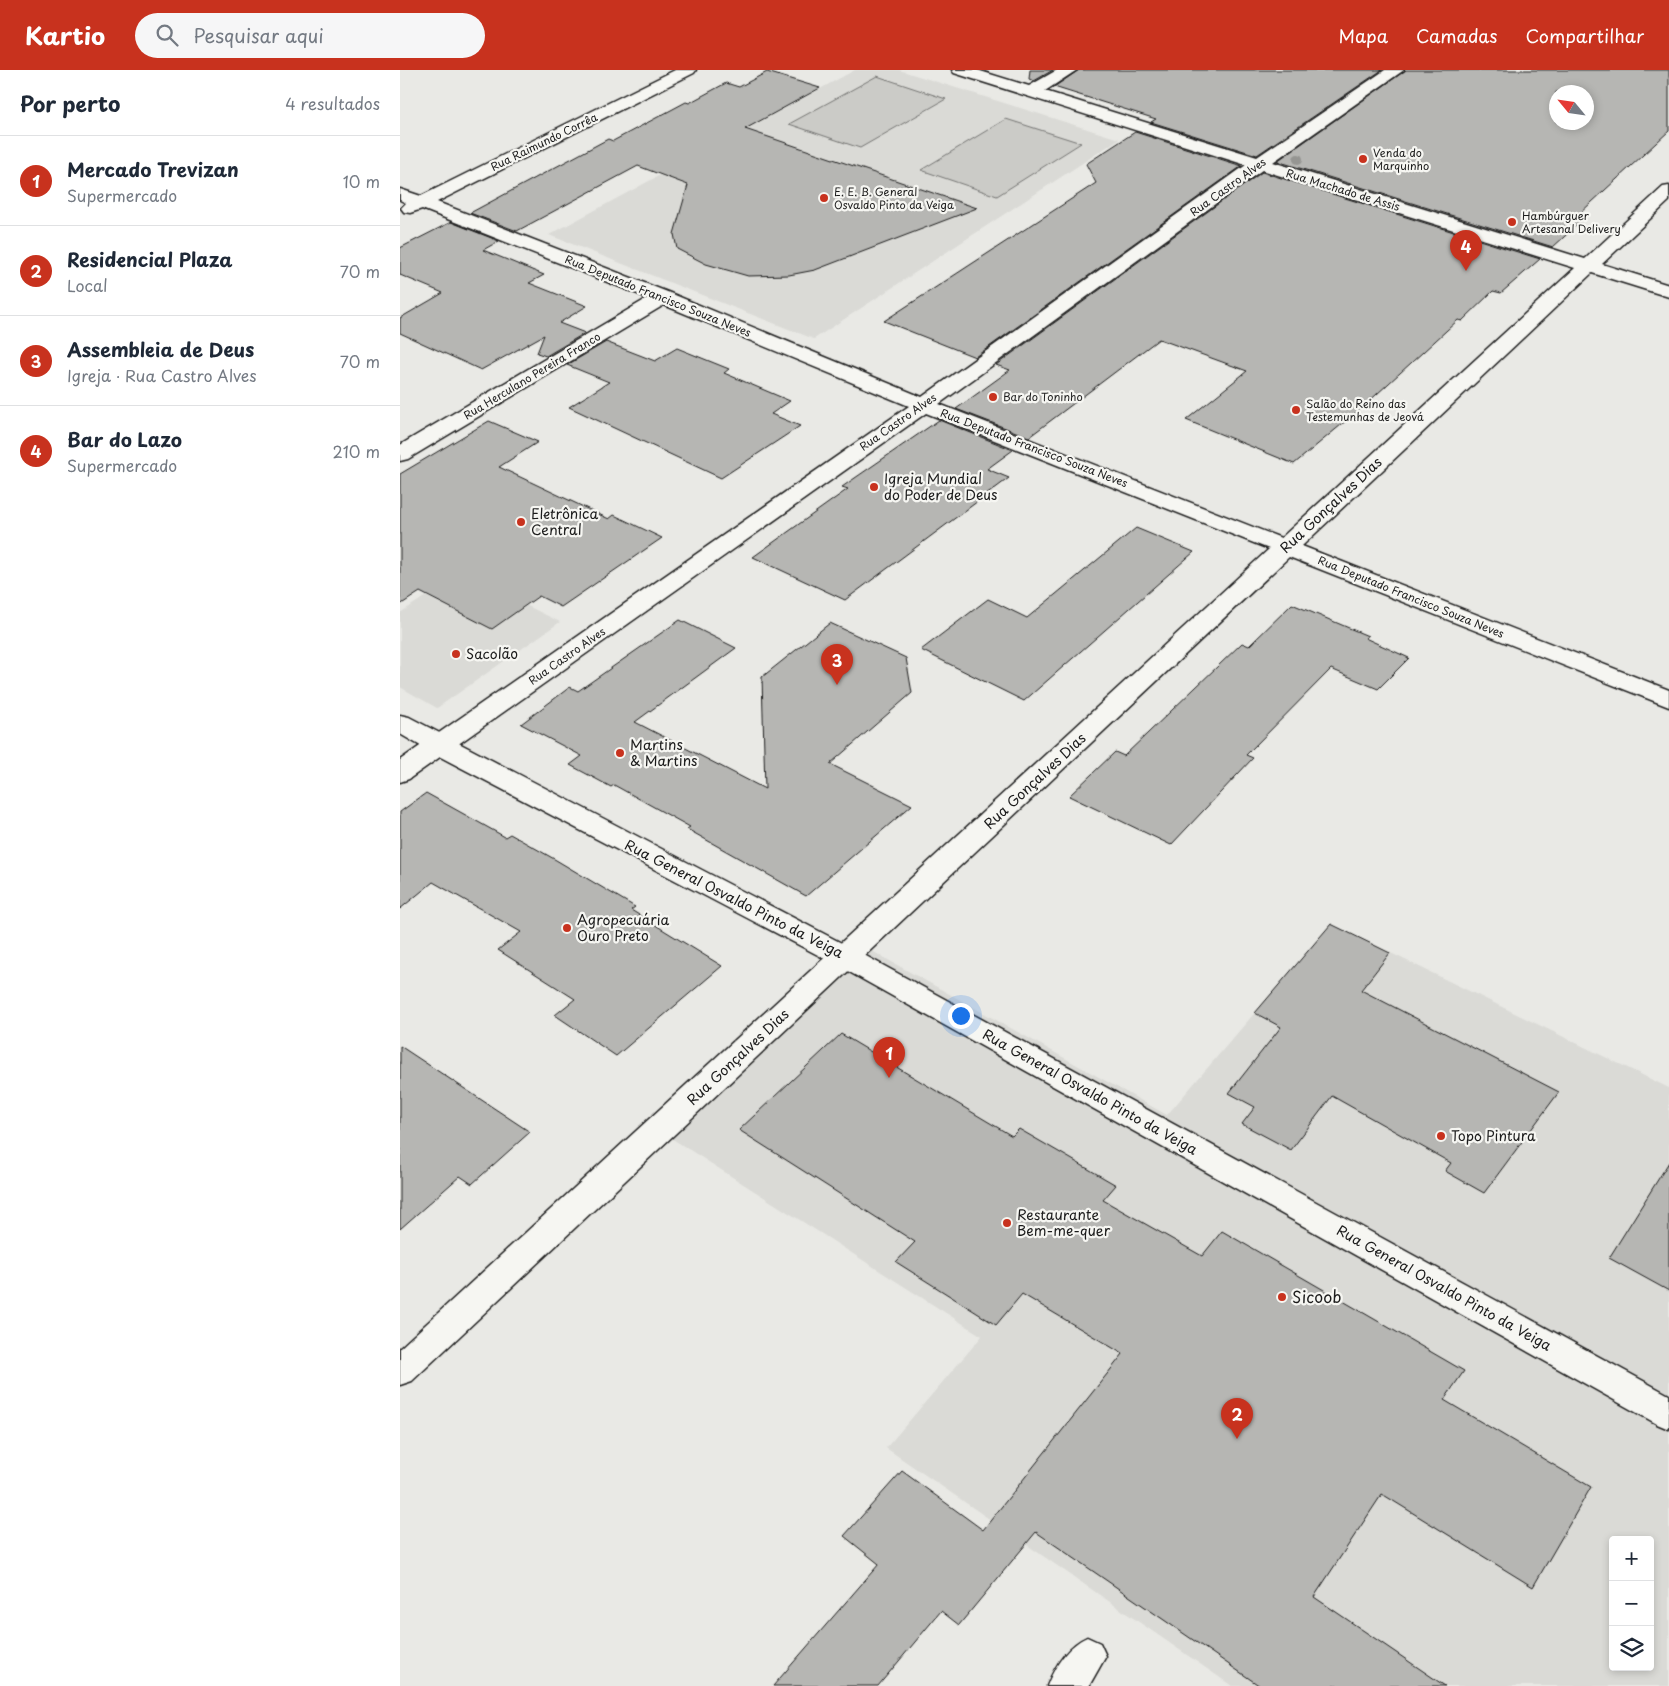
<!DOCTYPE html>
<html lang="pt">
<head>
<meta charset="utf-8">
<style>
	body { margin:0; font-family:"Playpen Sans",sans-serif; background:#f6f6f7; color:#1f2937 }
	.controls { position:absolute; right:15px; bottom:15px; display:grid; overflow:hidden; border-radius:5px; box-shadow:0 2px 8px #0003 }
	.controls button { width:45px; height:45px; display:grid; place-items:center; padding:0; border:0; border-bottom:1px solid #e0e1e3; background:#fff; color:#1f2937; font:25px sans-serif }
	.compass { position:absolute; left:1149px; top:15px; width:45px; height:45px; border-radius:50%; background:#fff; box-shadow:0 2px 8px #0003; rotate:299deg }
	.you { position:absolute; left:560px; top:945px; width:18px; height:18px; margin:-12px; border:4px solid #fff; border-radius:50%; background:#1a73e8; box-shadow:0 0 0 8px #1a73e833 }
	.badge { display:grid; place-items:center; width:32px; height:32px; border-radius:50%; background:#c8321e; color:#fff; font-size:16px; font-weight:700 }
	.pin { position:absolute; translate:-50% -41px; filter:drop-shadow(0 1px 2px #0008) }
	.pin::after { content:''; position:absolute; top:26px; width:18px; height:15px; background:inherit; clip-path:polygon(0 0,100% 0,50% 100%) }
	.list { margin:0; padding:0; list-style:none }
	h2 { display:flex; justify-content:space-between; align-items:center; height:65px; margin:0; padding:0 20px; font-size:21px }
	h2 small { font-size:16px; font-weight:400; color:#747a83 }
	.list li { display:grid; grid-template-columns:32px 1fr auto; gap:15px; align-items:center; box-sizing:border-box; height:90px; padding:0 20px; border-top:1px solid #e0e1e3 }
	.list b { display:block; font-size:19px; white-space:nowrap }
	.list p { margin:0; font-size:16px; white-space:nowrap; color:#747a83 }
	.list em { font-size:16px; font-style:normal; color:#747a83 }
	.icon { flex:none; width:28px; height:28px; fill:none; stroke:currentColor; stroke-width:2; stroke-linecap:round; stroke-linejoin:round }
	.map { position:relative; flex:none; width:1269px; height:1616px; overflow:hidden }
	header { display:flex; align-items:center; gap:30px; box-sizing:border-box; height:70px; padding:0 25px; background:#c8321e; color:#fff }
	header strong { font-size:24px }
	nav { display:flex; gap:28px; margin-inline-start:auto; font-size:18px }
	.search { width:350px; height:45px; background:#f6f6f7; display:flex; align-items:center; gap:12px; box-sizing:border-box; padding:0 18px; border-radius:28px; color:#747a83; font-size:19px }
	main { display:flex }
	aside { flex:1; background:#fff }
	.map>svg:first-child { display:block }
</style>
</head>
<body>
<header>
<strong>Kartio</strong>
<div class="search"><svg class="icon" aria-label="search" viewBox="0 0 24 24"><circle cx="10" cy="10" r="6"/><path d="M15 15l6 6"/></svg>Pesquisar aqui</div>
<nav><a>Mapa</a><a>Camadas</a><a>Compartilhar</a></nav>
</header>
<main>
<aside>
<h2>Por perto<small>4 resultados</small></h2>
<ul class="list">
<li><span class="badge">1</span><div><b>Mercado Trevizan</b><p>Supermercado</p></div><em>10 m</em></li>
<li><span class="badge">2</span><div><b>Residencial Plaza</b><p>Local</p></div><em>70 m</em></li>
<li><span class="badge">3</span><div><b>Assembleia de Deus</b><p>Igreja · Rua Castro Alves</p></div><em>70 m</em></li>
<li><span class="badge">4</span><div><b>Bar do Lazo</b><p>Supermercado</p></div><em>210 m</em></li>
</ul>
</aside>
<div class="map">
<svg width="1269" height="1616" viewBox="0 0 1269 1616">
	<rect width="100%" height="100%" fill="#e9e9e5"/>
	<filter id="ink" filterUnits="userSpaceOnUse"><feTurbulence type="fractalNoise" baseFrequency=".02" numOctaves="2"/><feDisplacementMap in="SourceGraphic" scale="10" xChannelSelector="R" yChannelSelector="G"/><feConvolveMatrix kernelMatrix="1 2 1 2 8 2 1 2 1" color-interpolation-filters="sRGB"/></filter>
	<g filter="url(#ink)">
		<path fill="#dadad6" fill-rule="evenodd" d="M455 0H499L719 69 414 269 149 165Z
			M61 503 160 552 37 638 0 617V543Z
			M931 854 1269 1018V1616H832L486 1378 582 1266 271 1068 472 881 767 1045ZM1213 1470H1250V1597H1213Z"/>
		<path fill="#cbcbc7" stroke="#747472" d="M477 6 546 29 460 78 389 54Z
			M606 49 681 73 597 126 521 100Z"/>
		<path fill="#b6b6b3" stroke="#1c1c1c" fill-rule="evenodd" d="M630 0H653L634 11 629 9Z
			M679 0H982L857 85 751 52 756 49 654 17Z
			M1006 0H1269V61L1178 145 1186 147 1153 177 877 91ZM1156 22H1186V52H1156Z
			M367 2 420 18 345 59 577 138 415 200 389 205 348 206 306 194 277 179 274 164 288 115 238 96 117 161 70 143 208 69 213 71 286 32 289 33 326 13 339 17Z
			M735 62 842 96 575 287 484 251 696 113 686 94Z
			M862 102 1140 189 1101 223 1093 221 1062 251 1058 250 965 335 894 394 786 350 847 301 759 269 629 367 556 339 610 300 596 295Z
			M51 152 99 171 83 180 144 205 129 213 187 236 159 253 185 263 146 286 137 283 144 265 81 300 0 263V248L43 223 0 205V178Z
			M206 272 255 291 277 278 329 299 324 303 390 331 371 344 400 356 321 408 169 337 209 312 167 295Z
			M539 350 613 380 587 399 609 408 445 530 353 487 448 419 442 417Z
			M89 351 138 372 99 397 209 449 214 445 262 468 161 537 139 526 92 559 20 522 0 535V404Z
			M736 458 794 482 624 631 521 580 588 529 627 548Z
			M892 534 968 566 965 568 1009 588 978 619 931 599 846 685 853 688 771 775 669 726 715 682 724 686 842 573 849 576Z
			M280 550 336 578 235 652 365 719 362 607 430 553 506 588 512 623 430 694 512 735 406 826 287 759 290 757 214 715 211 717 170 695 182 686 121 654 170 617 178 621Z
			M26 723 105 767 110 764 156 790 235 837 231 840 322 896 216 986 155 945 175 929 98 880 121 862 33 812 0 839V742Z
			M931 854 990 883 961 920 1159 1022 1084 1123 1045 1101 1051 1093 932 1026 891 1080 842 1054 855 1037 829 1023 881 957 855 943Z
			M441 964 612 1066 619 1059 716 1115 703 1130 802 1186 822 1161 1064 1301 1044 1330 1191 1417 1133 1517 982 1424 914 1527 1045 1616H860L636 1462 559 1555 541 1541 478 1616H373L479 1494 444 1466 502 1401 583 1460 723 1284 622 1224 596 1255 496 1192 515 1172 339 1060Z
			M0 976 130 1062 72 1114 60 1106 0 1159Z
			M1269 1092V1221L1209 1188Z"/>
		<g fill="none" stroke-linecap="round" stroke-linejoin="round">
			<g stroke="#1c1c1c" stroke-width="3">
				<path id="street" d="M275 0H296L294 3 37 132 270 223 522 327 846 95 554 3 552 0H577L629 16 657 0H677L645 21 857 87 985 0H1004L873 92 1185 189 1263 117 1269 116V131L1202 194 1269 215V227L1192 203 902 476 1269 620V637L889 487 12 1311 0 1315V1278L869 479 526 343 9 709 0 712V690L509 336 264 235 8 389 0 391V375L248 228 22 139 10 143 4 142 1 138 6 133 0 130V119L21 126ZM862 100 1175 198 881 468 539 334Z
					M687 1567 700 1573 706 1586 689 1616H647C655 1596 667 1576 687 1567Z"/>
			</g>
			<g stroke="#1c1c1c" stroke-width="3">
				<path id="secondary" d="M0 645 9 647 455 880 1269 1325V1359L1257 1354 435 894 31 682 0 664Z"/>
			</g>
			<use href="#street" fill="#f6f6f2" fill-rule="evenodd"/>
			<use href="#secondary" fill="#f6f6f2" fill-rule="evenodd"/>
		</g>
		<circle fill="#959592" cx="898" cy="89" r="5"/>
	</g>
	<g fill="#c8321e" stroke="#f6f6f2" stroke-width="2">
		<circle cx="963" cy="89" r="5"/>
		<circle cx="424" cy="128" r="5"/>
		<circle cx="1112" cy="152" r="5"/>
		<circle cx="593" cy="327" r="5"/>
		<circle cx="896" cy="340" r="5"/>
		<circle cx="474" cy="417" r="5"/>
		<circle cx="121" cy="452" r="5"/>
		<circle cx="56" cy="584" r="5"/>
		<circle cx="220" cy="683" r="5"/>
		<circle cx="167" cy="858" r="5"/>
		<circle cx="1041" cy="1066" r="5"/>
		<circle cx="607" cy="1153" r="5"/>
		<circle cx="882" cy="1227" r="5"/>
	</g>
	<g text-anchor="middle" stroke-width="4.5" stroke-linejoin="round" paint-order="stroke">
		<g font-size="11" fill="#1c1c1c" stroke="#f6f6f2">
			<text transform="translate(144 72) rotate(-26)" y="4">Rua Raimundo Corrêa</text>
			<text transform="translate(828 117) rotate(-36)" y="4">Rua Castro Alves</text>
			<text transform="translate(943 120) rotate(17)" y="4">Rua Machado de Assis</text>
			<text transform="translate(258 226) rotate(22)" y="4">Rua Deputado Francisco Souza Neves</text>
			<text transform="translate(132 306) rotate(-31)" y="4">Rua Herculano Pereira Franco</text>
			<text transform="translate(498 352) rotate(-35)" y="4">Rua Castro Alves</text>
			<text transform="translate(634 378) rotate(21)" y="4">Rua Deputado Francisco Souza Neves</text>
			<text transform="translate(1011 527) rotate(22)" y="4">Rua Deputado Francisco Souza Neves</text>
			<text transform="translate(167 586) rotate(-35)" y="4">Rua Castro Alves</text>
		</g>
		<g font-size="11" fill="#1c1c1c" stroke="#f6f6f2" text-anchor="start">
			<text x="973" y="87">Venda do<tspan x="973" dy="13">Marquinho</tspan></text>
			<text x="434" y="126">E. E. B. General<tspan x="434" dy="13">Osvaldo Pinto da Veiga</tspan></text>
			<text x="1122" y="150">Hambúrguer<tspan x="1122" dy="13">Artesanal Delivery</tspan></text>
			<text x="603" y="331">Bar do Toninho</text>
			<text x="906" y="338">Salão do Reino das<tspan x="906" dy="13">Testemunhas de Jeová</tspan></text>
		</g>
		<g font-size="14" fill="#1c1c1c" stroke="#f6f6f2" text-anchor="start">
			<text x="484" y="414">Igreja Mundial<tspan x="484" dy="16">do Poder de Deus</tspan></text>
			<text x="131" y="449">Eletrônica<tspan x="131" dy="16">Central</tspan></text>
			<text x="66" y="589">Sacolão</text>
			<text x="230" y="680">Martins<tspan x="230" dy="16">&amp; Martins</tspan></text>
			<text x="177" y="855">Agropecuária<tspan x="177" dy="16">Ouro Preto</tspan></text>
			<text x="1051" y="1071">Topo Pintura</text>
			<text x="617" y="1150">Restaurante<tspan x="617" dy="16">Bem-me-quer</tspan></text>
		</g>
		<g font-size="14" fill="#1c1c1c" stroke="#f6f6f2">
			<text transform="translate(931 435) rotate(-43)" y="5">Rua Gonçalves Dias</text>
			<text transform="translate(635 711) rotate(-43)" y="5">Rua Gonçalves Dias</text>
			<text transform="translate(334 829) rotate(27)" y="5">Rua General Osvaldo Pinto da Veiga</text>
			<text transform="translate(338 987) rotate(-43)" y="5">Rua Gonçalves Dias</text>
			<text transform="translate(690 1022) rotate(29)" y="5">Rua General Osvaldo Pinto da Veiga</text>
			<text transform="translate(1044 1218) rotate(29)" y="5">Rua General Osvaldo Pinto da Veiga</text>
		</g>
		<g font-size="16" fill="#1c1c1c" stroke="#f6f6f2" text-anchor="start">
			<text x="892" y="1233">Sicoob</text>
		</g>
	</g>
</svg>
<div class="controls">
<button>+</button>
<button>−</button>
<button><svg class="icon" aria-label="layers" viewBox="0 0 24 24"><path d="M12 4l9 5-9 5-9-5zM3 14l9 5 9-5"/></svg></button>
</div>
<svg class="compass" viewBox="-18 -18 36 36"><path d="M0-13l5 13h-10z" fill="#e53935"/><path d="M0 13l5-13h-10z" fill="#747a83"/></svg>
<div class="you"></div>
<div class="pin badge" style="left:489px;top:1008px">1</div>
<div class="pin badge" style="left:837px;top:1369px">2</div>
<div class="pin badge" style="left:437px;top:615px">3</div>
<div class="pin badge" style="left:1066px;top:201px">4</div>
</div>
</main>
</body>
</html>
